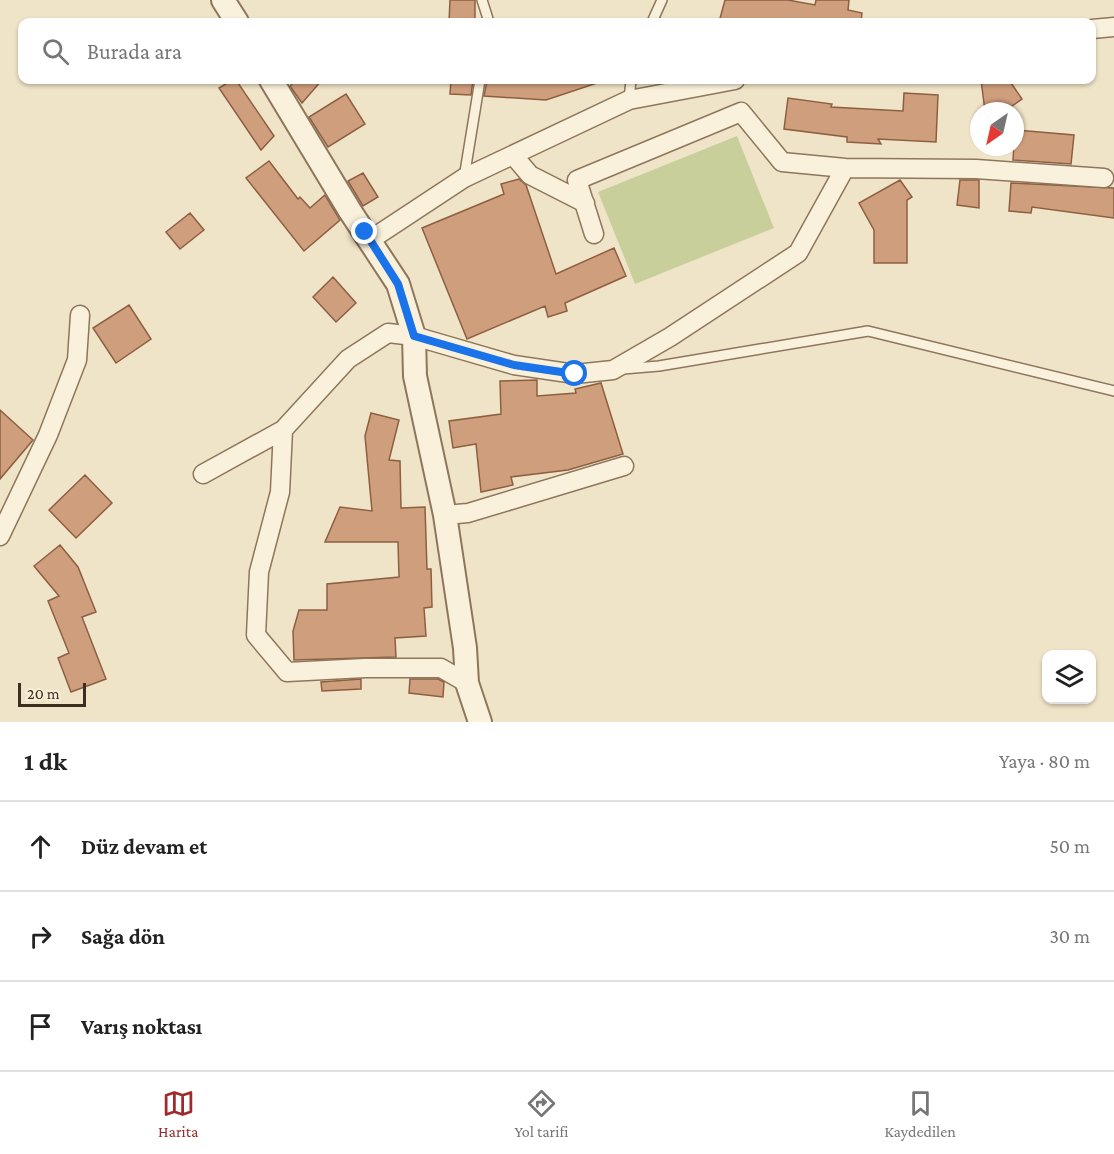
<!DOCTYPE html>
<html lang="tr">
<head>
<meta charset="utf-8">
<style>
	body { margin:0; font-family:"Crimson Pro",serif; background:#f6f6f6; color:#222 }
	.controls { position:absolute; right:18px; bottom:18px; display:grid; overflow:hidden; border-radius:12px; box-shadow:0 2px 4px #0004 }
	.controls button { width:54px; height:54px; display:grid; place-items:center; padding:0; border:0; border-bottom:2px solid #e0e0e0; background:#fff; color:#222; font:30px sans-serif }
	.compass { position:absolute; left:970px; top:102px; width:54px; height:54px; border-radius:50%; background:#fff; box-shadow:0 2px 4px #0004; rotate:214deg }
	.scale { position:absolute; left:18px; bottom:15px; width:68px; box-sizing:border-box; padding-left:6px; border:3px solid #3d2e20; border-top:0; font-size:16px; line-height:21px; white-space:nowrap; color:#3d2e20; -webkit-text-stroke:4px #f7eed8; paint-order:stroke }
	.stop { position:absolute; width:18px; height:18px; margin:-14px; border:4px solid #1a73e8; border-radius:50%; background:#fff }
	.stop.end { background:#1a73e8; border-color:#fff; box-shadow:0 2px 6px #0008 }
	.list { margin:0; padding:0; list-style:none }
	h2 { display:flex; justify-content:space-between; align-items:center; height:78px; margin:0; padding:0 24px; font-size:26px }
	h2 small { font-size:20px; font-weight:400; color:#767676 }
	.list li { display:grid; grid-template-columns:39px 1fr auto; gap:18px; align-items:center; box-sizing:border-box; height:90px; padding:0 24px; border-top:2px solid #e0e0e0 }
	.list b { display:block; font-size:22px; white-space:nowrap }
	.list em { font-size:20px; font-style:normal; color:#767676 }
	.icon { flex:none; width:33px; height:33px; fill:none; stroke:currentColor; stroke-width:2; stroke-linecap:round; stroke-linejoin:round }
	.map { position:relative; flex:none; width:1114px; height:722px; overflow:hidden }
	.search { position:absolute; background:#fff; box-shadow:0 2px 4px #0004; left:18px; right:18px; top:18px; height:66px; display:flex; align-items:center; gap:15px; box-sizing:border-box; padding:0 21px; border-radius:12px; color:#767676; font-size:22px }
	.sheet { height:348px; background:#fff }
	nav { display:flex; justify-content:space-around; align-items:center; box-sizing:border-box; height:84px; border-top:2px solid #e0e0e0; background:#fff; font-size:16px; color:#767676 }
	nav a { display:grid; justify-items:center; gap:3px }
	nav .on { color:#9e2a2b }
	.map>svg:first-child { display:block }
</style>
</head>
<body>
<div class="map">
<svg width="1114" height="722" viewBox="0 0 1114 722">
	<rect width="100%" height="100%" fill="#f0e4c8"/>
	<path fill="#c9cf9b" d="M737 136 774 228 635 284 598 192Z"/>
	<path fill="#cf9f7d" stroke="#8d5f41" stroke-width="1.5" d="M450 0H475V22H449Z
		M725 0H788L815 5 816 0H849L848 10 862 13 861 22H719Z
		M232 80H236L274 136 261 150 219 88Z
		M296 80H322L302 103 290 86Z
		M451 80H473L471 95 450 94Z
		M981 80H1009L1022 99 1005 111H985Z
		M487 81 596 80 597 83 546 100 484 96Z
		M904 93 938 95 936 142 878 139 881 144 847 142V137L784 129 788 98 832 104 831 107 903 111Z
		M346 94 365 124 328 147 309 117Z
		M1015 130 1074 135 1071 164 1013 160Z
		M269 161 298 199 300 197 310 208 325 195 340 220 304 251 246 178Z
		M363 173 378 197 363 206 348 181Z
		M519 179 526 185 556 274 614 248 626 276 565 303 567 311 548 317 545 306 467 339 422 228 504 194 501 184Z
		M900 180 912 197 907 200V263H874V230L859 203Z
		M960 180H979V208L957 205Z
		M1011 183 1114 188V218L1032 207 1031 213 1009 211Z
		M190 213 204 230 180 249 166 232Z
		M333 277 356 303 336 322 313 297Z
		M129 305 151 339 116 363 93 328Z
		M537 380V396L576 393 575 389 601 383 623 454 568 470 511 477 513 485 481 492 476 444 453 448 449 421 501 414 500 381Z
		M0 410 33 440 0 479Z
		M371 413 399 420 389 460 400 461 401 508 425 507 427 569H431L432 607 424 608 426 636 395 638 396 657 294 660 293 631 299 610H327V584L399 577 398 542H325L340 507 372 511 365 436Z
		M85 475 112 503 76 538 49 510Z
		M60 545 78 567 96 612 82 617 106 679 71 692 58 658 69 653 48 601 59 596 34 566Z
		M361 679V689L322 691 321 682Z
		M410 679H438L444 682 443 697 409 693Z"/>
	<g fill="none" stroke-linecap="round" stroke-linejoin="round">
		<g stroke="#8d765c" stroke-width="12">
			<path id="service" d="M482 0 489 22
				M652 22 662 0
				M629 100 631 80
				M464 178 480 80
				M623 369 659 366 868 331 1114 391"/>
		</g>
		<g stroke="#8d765c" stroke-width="21">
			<path id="minor" d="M1092 29 1114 27
				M513 155 530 175 585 203
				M594 234 577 180 741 112 782 162 845 168 976 169 1104 178
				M370 240 464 178 629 100 735 80
				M283 430 280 492 259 572 256 635 287 672 365 668H441L467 683
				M203 474 283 430 348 359 388 333 414 336 514 365 575 374 613 370 670 337 798 253 845 168
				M445 515 468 513 624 466
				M0 536 48 435 77 360 80 315"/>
		</g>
		<g stroke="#8d765c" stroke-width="26">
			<path id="tertiary" d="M223 0 237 22
				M271 80 350 211 398 284 414 336 415 376 445 515 465 648 467 683 480 722"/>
		</g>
		<use href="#service" stroke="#faf1dc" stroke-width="9"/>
		<use href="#minor" stroke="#faf1dc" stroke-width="18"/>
		<use href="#tertiary" stroke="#faf1dc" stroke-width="22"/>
	</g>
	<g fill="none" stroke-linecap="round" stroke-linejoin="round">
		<path stroke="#1a73e8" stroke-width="8" d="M365 232 398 284 414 336 514 365 575 374"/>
	</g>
</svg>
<div class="controls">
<button><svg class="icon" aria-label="layers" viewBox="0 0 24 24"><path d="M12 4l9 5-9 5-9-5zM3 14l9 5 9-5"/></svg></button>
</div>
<svg class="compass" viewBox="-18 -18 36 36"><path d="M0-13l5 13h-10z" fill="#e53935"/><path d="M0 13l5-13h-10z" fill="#767676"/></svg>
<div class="scale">20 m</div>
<div class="stop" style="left:575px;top:374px"></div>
<div class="stop end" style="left:365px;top:232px"></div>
<div class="search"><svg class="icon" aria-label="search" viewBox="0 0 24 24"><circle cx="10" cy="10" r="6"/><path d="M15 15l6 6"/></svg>Burada ara</div>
</div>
<section class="sheet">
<h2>1 dk<small>Yaya · 80 m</small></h2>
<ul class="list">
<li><svg class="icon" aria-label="ahead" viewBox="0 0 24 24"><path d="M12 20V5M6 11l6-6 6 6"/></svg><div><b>Düz devam et</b></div><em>50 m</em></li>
<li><svg class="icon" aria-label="right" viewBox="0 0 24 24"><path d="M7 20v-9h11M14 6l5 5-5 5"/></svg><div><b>Sağa dön</b></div><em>30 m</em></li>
<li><svg class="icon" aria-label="arrive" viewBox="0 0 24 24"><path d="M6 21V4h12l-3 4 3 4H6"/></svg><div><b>Varış noktası</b></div></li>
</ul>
</section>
<nav>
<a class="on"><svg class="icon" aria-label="map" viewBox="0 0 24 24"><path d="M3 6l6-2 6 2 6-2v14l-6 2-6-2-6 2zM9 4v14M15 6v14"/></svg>Harita</a>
<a><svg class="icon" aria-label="directions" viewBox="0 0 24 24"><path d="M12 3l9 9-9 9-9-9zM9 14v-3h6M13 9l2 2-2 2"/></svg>Yol tarifi</a>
<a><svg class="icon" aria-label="saved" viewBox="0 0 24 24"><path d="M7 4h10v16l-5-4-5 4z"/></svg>Kaydedilen</a>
</nav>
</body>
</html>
